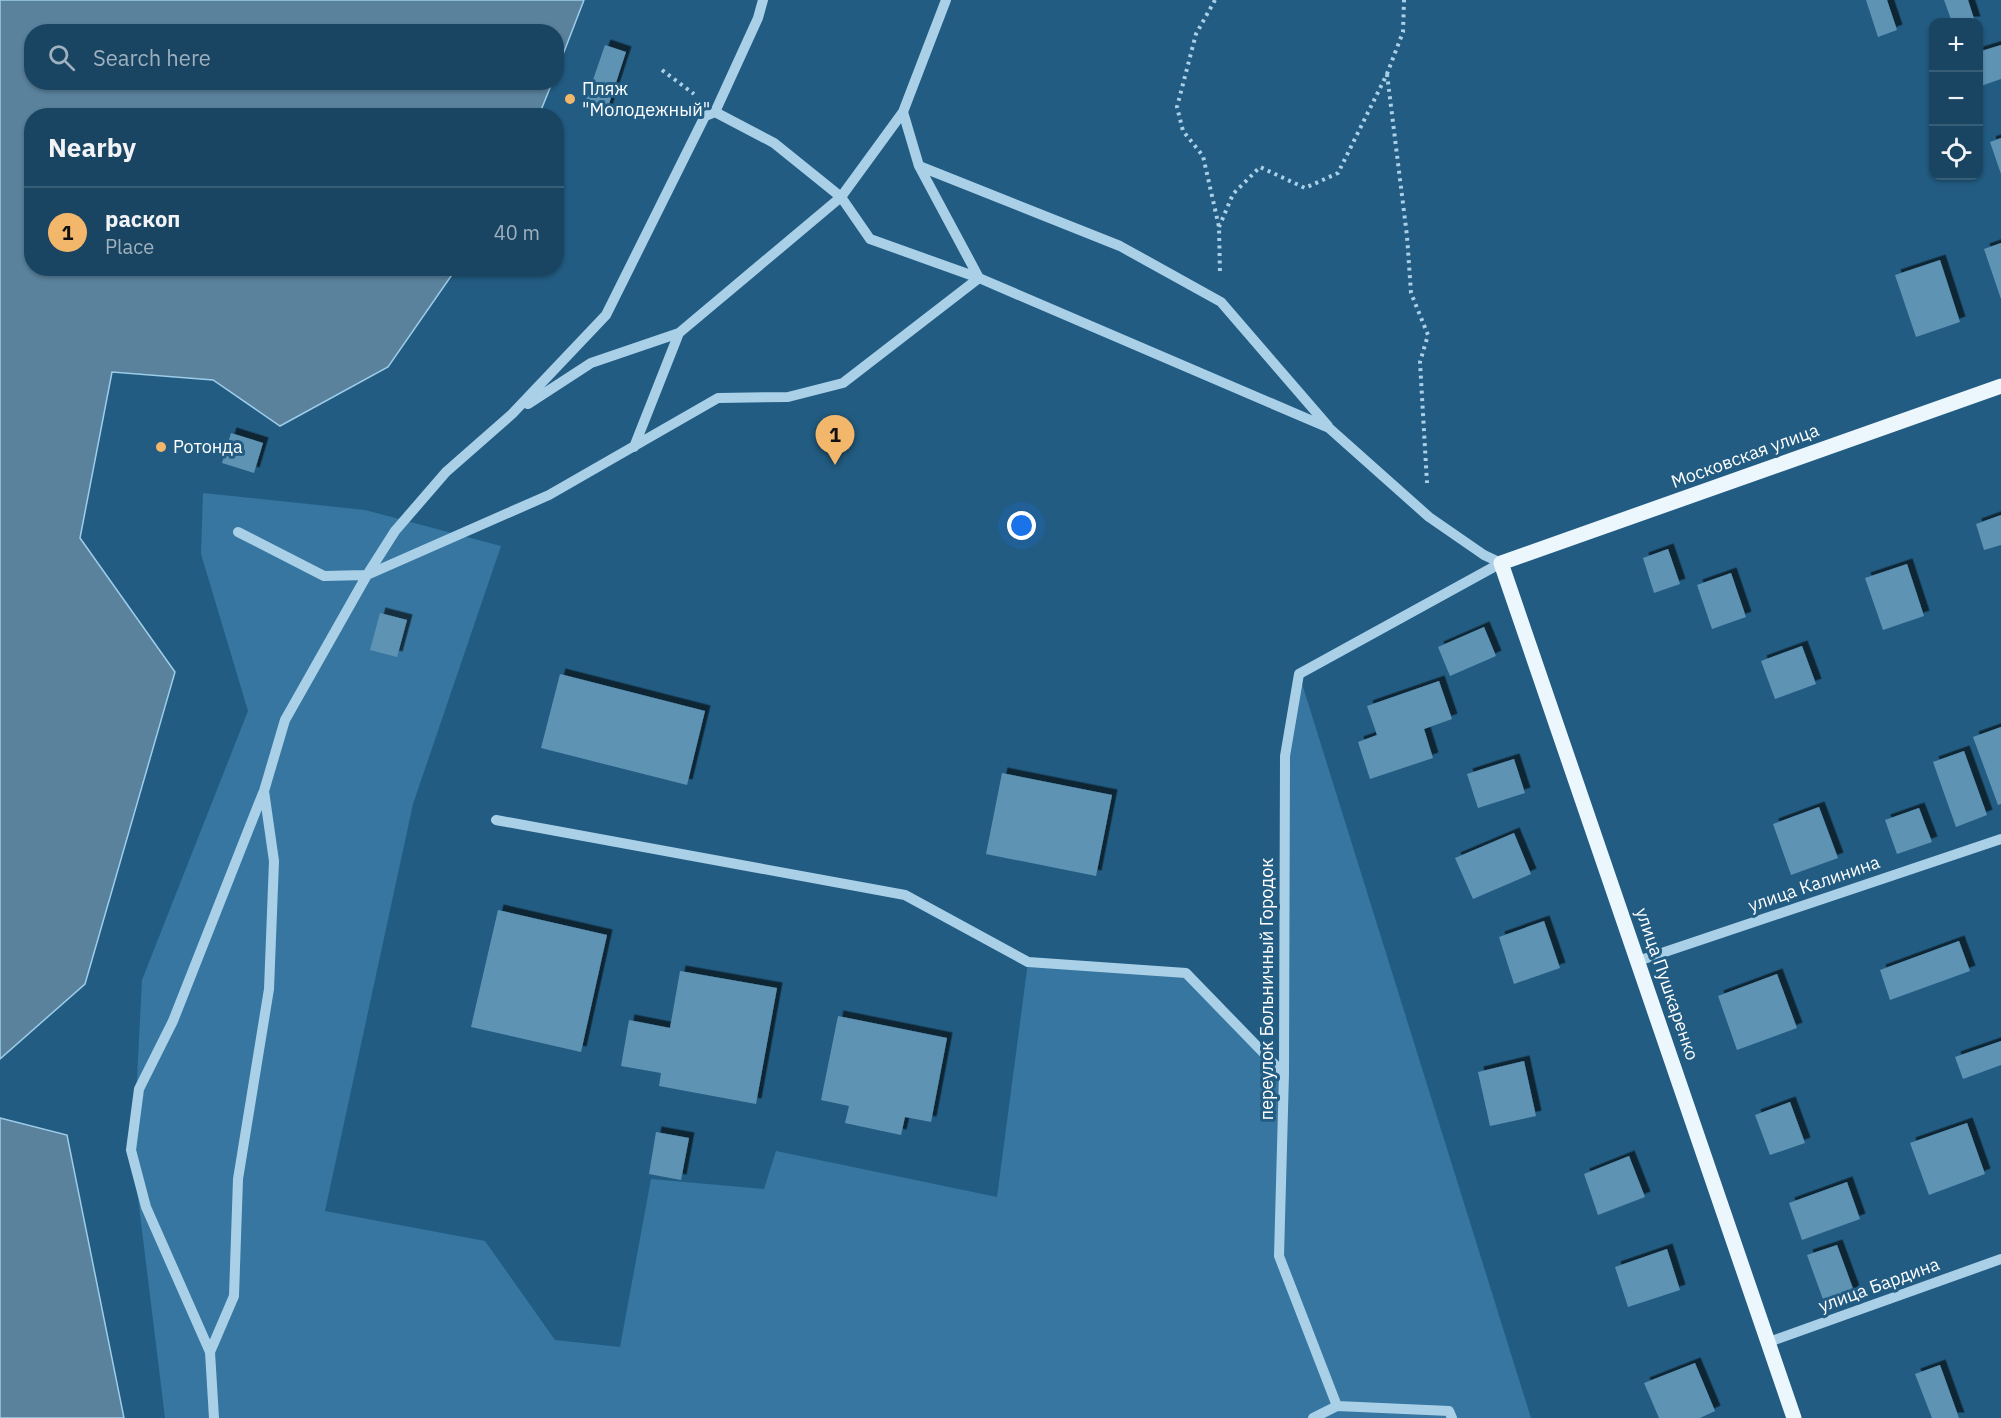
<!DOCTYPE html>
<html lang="en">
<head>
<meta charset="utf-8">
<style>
	body { margin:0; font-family:"IBM Plex Sans",sans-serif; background:#234c68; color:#f1f3f6 }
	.controls { position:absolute; right:18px; top:18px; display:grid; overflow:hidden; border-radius:12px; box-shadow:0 2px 4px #0004 }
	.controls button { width:54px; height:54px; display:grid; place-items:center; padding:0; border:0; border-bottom:2px solid #385d77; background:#1a4562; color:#f1f3f6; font:30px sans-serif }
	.you { position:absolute; left:1022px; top:526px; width:21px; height:21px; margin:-15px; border:4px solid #fff; border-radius:50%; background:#1a73e8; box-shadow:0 0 0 9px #1a73e833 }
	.badge { display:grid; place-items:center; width:39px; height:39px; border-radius:50%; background:#f3b76c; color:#111; font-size:20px; font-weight:700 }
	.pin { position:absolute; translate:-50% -50px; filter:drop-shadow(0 2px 3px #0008) }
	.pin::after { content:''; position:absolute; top:32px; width:21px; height:18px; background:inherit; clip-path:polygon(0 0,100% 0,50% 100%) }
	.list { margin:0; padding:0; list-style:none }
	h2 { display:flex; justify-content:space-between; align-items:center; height:78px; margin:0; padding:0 24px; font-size:26px }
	h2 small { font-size:20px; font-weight:400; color:#9fb1be }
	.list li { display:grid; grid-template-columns:39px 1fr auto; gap:18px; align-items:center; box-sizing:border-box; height:90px; padding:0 24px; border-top:2px solid #385d77 }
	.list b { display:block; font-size:22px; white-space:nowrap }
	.list p { margin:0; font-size:20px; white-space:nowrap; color:#9fb1be }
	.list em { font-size:20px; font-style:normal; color:#9fb1be }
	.icon { flex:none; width:33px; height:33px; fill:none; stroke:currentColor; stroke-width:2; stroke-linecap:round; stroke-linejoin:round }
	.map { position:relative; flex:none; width:2001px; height:1418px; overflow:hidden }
	.search { position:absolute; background:#1a4562; box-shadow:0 2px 4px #0004; left:24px; top:24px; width:540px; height:66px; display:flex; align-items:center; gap:15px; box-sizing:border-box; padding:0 21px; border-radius:24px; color:#9fb1be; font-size:22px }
	.panel { position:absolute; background:#1a4562; box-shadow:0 2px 4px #0004; left:24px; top:108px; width:540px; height:168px; border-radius:24px }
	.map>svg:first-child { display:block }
</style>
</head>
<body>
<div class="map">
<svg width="2001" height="1418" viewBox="0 0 2001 1418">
	<defs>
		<filter id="shadow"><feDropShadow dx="5.5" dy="-5.5" stdDeviation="0" flood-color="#0009"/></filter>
	</defs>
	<rect width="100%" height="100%" fill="#225c82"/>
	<path fill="#3676a0" d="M203 493 365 510 501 546 413 804 325 1211 485 1241 555 1340 620 1347 651 1179 764 1189 776 1151 997 1197 1028 962 1186 973 1284 1073 1285 756 1299 674 1531 1418H165L133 1157 142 980 248 711 201 554Z"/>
	<path fill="#5a829d" stroke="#9ecde9" stroke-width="1.5" d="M0 0H584L557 70 556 32H32V82L552 83 539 115 32 116V268L456 269 388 367 280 426 213 380 112 372 80 538 175 672 85 984 0 1059Z
		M0 1118 67 1135 124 1418H0Z"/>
	<path fill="#5f93b4" filter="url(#shadow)" d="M1866 0H1887L1897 30 1878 37Z
		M1944 0H1968L1975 22H1952Z
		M605 45 626 52 606 113 584 106Z
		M2001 45V79L1978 87V52Z
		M2001 138V174L1990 142Z
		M2001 243V299L1984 249Z
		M1940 260 1960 322 1916 337 1895 275Z
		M231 433 263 443 254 473 222 463Z
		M2001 515V545L1984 550 1976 524Z
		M1668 549 1680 584 1654 593 1643 558Z
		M1907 564 1924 616 1883 630 1865 578Z
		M1731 573 1746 617 1712 629 1697 585Z
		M380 613 407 620 397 657 370 650Z
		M1484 627 1496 656 1450 676 1438 647Z
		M1802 646 1816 684 1775 699 1761 661Z
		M560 674 705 711 687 785 541 748Z
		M1439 681 1452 719 1424 729 1433 758 1370 779 1358 742 1377 735 1367 706Z
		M2001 727V804L1998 805 1973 737Z
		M1964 751 1987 815 1956 827 1933 762Z
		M1514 759 1525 793 1478 808 1467 774Z
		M1002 773 1112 795 1096 876 986 854Z
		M1819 807 1838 858 1791 875 1773 824Z
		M1919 808 1932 842 1897 854 1885 820Z
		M1514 833 1531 874 1473 899 1455 858Z
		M498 910 607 935 581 1052 471 1027Z
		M1544 921 1560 968 1514 984 1499 937Z
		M1959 941 1970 971 1890 1000 1880 970Z
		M680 971 777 988 756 1104 659 1086 661 1073 621 1066 629 1020 670 1028Z
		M1777 974 1797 1028 1737 1050 1718 996Z
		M838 1016 947 1038 931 1122 905 1117 901 1135 845 1123 849 1106 821 1100Z
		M2001 1041V1065L1963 1079 1955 1057Z
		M1524 1061 1536 1116 1490 1126 1478 1072Z
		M1790 1102 1805 1143 1770 1155 1755 1115Z
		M1967 1123 1985 1174 1929 1195 1910 1143Z
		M656 1132 689 1138 681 1180 649 1174Z
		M1629 1156 1645 1197 1598 1215 1584 1174Z
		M1847 1182 1860 1219 1802 1240 1789 1203Z
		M1837 1245 1855 1294 1825 1305 1807 1255Z
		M1667 1249 1680 1290 1628 1307 1615 1267Z
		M1695 1363 1715 1411 1700 1418H1659L1644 1383Z
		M1940 1365 1959 1418H1932L1915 1374Z"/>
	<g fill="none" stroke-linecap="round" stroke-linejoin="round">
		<path stroke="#aad0e8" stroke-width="4" stroke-dasharray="3 4.5" stroke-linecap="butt" d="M1215 0 1196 34 1177 107 1183 131 1203 156 1219 227 1220 275
			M662 70 694 94
			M1387 74 1407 236 1411 293 1428 335 1420 362 1427 483
			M1219 227 1233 194 1260 167 1305 188 1338 173 1387 74 1403 32 1404 0"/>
		<path stroke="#aad0e8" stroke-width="10" d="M903 112 919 166 979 278 870 239 841 197 903 112 946 0
			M919 166 1120 246 1221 302 1328 426
			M528 404 591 363 679 333
			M634 447 679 333 841 197 774 143 715 112
			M238 532 324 576 367 575 549 495 718 398 788 397 843 383 979 278 1329 428 1429 517 1484 555 1501 563
			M496 820 905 895 1028 962 1186 973 1284 1074
			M1638 961 2001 839
			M1769 1342 2001 1259
			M210 1352 146 1207 131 1150 139 1089 173 1021 263 793
			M214 1418 210 1352 234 1296 238 1179 269 989 274 861 264 791 285 720 367 575 395 531 446 472 512 414 606 315 705 116 715 112 758 18 763 0
			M1313 1418 1337 1406
			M1452 1418 1449 1411 1337 1406 1279 1256 1284 1074 1285 756 1299 674 1501 563"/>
		<path stroke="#ecf6fd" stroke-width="15" d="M1794 1418 1501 563 2001 386"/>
	</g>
	<g fill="#f3b76c" stroke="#225c82" stroke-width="2">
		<circle cx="570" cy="99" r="6"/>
		<circle cx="161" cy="447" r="6"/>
	</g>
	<g text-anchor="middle" stroke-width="6" stroke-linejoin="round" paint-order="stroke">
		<g font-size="18" fill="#fff" stroke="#225c82" text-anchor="start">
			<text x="582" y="95">Пляж<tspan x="582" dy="21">"Молодежный"</tspan></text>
			<text x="173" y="453">Ротонда</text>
		</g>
		<g font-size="18" fill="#fff" stroke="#225c82">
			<text transform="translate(1745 456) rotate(-20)" y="6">Московская улица</text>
			<text transform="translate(1814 884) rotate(-19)" y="6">улица Калинина</text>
			<text transform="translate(1667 984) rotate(71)" y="6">улица Пушкаренко</text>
			<text transform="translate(1267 989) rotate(-90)" y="6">переулок Больничный Городок</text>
			<text transform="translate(1879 1285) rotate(-20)" y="6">улица Бардина</text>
		</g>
	</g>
</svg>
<div class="controls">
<button>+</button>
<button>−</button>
<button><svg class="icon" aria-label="locate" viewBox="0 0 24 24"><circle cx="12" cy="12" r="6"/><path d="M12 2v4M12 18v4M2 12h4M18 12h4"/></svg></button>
</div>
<div class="you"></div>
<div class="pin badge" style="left:835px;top:465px">1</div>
<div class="search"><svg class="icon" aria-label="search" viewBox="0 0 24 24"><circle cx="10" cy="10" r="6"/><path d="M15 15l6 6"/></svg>Search here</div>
<section class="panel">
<h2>Nearby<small></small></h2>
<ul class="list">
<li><span class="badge">1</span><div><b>раскоп</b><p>Place</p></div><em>40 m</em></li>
</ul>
</section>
</div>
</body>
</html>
